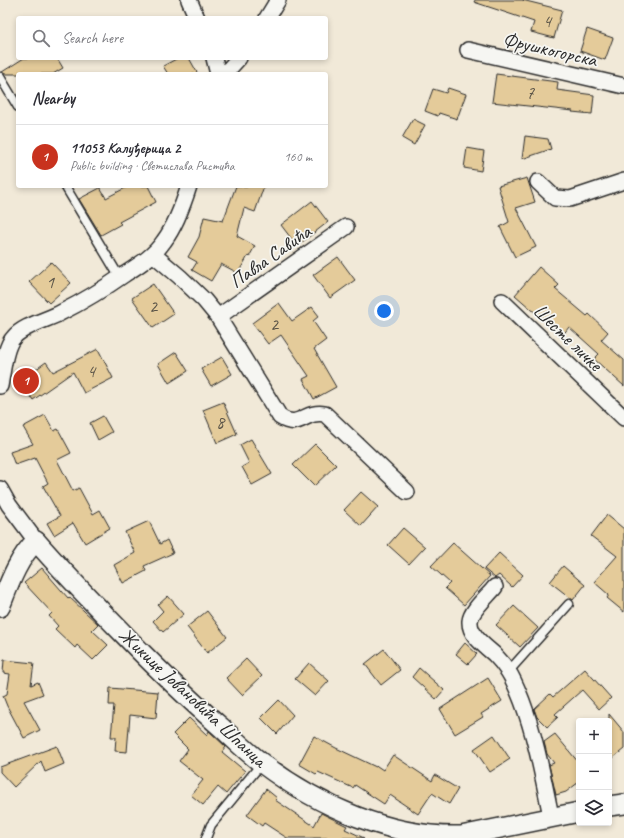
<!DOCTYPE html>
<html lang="en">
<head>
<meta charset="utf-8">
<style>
	body { margin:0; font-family:Caveat,sans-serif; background:#f7f7f7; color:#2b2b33 }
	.controls { position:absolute; right:12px; bottom:12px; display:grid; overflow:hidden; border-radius:4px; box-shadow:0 2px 6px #0003 }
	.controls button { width:36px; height:36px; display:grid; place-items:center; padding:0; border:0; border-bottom:1px solid #e1e1e2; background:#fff; color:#2b2b33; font:20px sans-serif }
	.you { position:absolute; left:384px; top:311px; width:14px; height:14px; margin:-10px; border:3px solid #fff; border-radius:50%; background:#1a73e8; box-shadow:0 0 0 6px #1a73e833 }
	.badge { display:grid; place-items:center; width:26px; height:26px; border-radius:50%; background:#c8321e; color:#fff; font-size:13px; font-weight:700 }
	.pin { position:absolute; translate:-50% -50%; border:2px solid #fff; box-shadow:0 1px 4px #0006 }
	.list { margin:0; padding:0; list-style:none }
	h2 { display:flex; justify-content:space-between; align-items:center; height:52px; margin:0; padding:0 16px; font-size:17px }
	h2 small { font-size:13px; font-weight:400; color:#7c7c81 }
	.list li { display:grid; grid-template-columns:26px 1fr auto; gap:12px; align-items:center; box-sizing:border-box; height:64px; padding:0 16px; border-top:1px solid #e1e1e2 }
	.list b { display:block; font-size:15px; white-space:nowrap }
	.list p { margin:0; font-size:13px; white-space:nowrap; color:#7c7c81 }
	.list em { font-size:13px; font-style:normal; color:#7c7c81 }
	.icon { flex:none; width:22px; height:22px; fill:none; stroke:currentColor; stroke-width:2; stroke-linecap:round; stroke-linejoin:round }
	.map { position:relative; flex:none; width:624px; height:838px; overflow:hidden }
	.search { position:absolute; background:#fff; box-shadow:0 2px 6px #0003; left:16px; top:16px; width:312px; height:44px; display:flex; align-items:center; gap:10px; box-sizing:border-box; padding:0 14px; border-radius:4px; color:#7c7c81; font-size:15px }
	.panel { position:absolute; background:#fff; box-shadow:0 2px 6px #0003; left:16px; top:72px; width:312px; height:116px; border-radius:4px }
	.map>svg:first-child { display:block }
</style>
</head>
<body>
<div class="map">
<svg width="624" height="838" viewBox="0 0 624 838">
	<rect width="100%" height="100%" fill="#f1e9d8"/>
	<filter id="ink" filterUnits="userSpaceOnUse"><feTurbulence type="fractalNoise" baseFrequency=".025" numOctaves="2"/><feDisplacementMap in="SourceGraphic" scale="8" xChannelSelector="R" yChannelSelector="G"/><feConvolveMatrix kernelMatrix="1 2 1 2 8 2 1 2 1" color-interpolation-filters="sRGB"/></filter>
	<g filter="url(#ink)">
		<path fill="#e4cb9a" stroke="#2b2b2b" d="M475 0H522L562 10 554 38 531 32 534 22 474 2Z
			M587 29 613 38 605 60 580 51Z
			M24 58H57L63 68 53 74H5L2 72Z
			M178 58H189L198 74H168L163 66Z
			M496 74 558 82 557 90 594 95 592 114 572 112 573 111 492 102Z
			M448 88 466 94 457 119 439 113 438 116 425 111 433 89 446 93Z
			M413 119 425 125 414 145 402 138Z
			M525 136 548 139 551 149 522 159Z
			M467 148 484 151 481 171 464 168Z
			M527 178 535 202 516 208 536 247 515 257 500 227 509 222 498 186Z
			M129 186H148L156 202 119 222 121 224 101 235 79 199 100 188 106 198Z
			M236 186H264L255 212 244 208 237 236 255 246 249 257 248 256 238 273 221 264 211 281 192 270 197 262 188 257 199 237 204 217 223 221Z
			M312 201 328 222 297 246 281 225Z
			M338 257 355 280 330 298 313 275Z
			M51 262 71 283 49 303 29 282Z
			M539 267 559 285 555 289 587 316 589 314 608 332 601 340 624 360V386L594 359 599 354 569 327 562 336 515 295Z
			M153 284 174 314 153 328 132 298Z
			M279 303 292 321 312 307 319 316 313 321 326 340 314 349 336 387 314 399 303 379 309 376 281 335 268 344 252 323Z
			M98 349 113 378 84 393 73 372 33 400 20 381 46 362 53 372Z
			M176 352 188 371 169 383 158 364Z
			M222 357 232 374 211 386 201 369Z
			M223 402 237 434 217 443 203 410Z
			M45 415 54 431 58 429 71 453 57 460 73 491 79 488 93 514 100 510 110 528 85 543 73 523 54 535 47 523 60 516 43 486 48 483 35 458 15 465 10 452 33 444 23 427Z
			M103 416 112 432 98 440 90 423Z
			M251 439 272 474 252 485 242 467 249 463 240 445Z
			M315 444 336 465 314 486 293 465Z
			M361 492 378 507 361 526 344 510Z
			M607 515 624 529V612L607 598 609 595 594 582 617 556 591 536Z
			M149 521 160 544 167 540 173 553 144 566 146 571 123 583 114 565 135 553 125 532Z
			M403 528 425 547 409 564 388 545Z
			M453 543 490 576 464 605 445 588 450 583 431 566Z
			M499 553 523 575 512 587 499 575 495 578 484 569Z
			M563 566 585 585 573 600 550 582Z
			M42 568 68 598 69 597 98 624 92 630 108 645 93 660 77 645 75 648 55 629 58 626 49 616 52 613 24 583Z
			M168 596 184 614 163 632 153 621 163 611 158 605Z
			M514 606 538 628 520 647 496 625Z
			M207 611 227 637 207 653 187 627Z
			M465 643 477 654 468 664 456 654Z
			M384 649 400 670 381 685 365 664Z
			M246 659 262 676 242 695 226 678Z
			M4 660 34 663 31 685 38 682 43 694 24 701 40 730 24 738 7 706 3 696 7 694 10 674 3 673Z
			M309 663 329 681 315 696 295 679Z
			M419 668 444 690 436 699 412 677Z
			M585 669 611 698 599 709 582 690 555 714 558 717 547 727 537 717 534 709 550 694 553 697Z
			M488 678 502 701 481 714 483 717 455 734 440 709Z
			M110 688 158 692 156 718 130 715 127 752 115 751 116 737H111L114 705H109Z
			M279 700 293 715 277 734 261 718Z
			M609 714 624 732V749L609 761Z
			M189 718 207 735 209 731 226 747 222 752 245 771 226 794 218 787 203 805 191 795 203 780 179 761 188 749 173 734Z
			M555 734 579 763V782L566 792 556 795 549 765 554 763 547 754 544 742Z
			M494 735 510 759 490 772 474 749Z
			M314 736 336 748 376 767 377 766 383 770 393 755 432 781 435 775 458 789 449 804 432 793 418 814 390 795 384 804 355 785 353 788 318 772 316 774 299 764Z
			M57 746 64 764 45 772 41 761 14 787 0 772V767Z
			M266 789 277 798 275 800 314 826 321 813 347 826 345 829 364 838H287L264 823 262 826 247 815Z"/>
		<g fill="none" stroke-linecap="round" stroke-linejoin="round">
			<g stroke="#2b2b2b" stroke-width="11">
				<path id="service" d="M0 77 18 107
					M65 186 120 278
					M508 672 569 604
					M206 838 211 825 262 763"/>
			</g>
			<g stroke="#2b2b2b" stroke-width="18">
				<path id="minor" d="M189 0 197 18
					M267 18 278 0
					M468 50 624 86
					M214 58 218 74
					M218 74 228 70 239 58
					M538 182 555 198 570 199 624 181
					M153 254 180 277 204 300 218 317 280 417C300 430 304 410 325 414L407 492
					M502 301 624 418
					M218 317 346 227
					M0 386C3 372 4 347 14 337 24 325 48 320 62 312 84 301 105 288 125 274 139 265 154 256 164 241 176 225 183 205 189 186
					M0 489 9 505 36 541
					M495 587C488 596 471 610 470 621 469 635 485 646 494 654 499 659 504 665 508 671 514 680 518 691 522 701 536 738 543 778 551 816"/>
			</g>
			<g stroke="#2b2b2b" stroke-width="22">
				<path id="tertiary" d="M0 607C9 584 18 558 36 541 70 580 106 616 142 653 168 679 194 704 222 728 235 740 248 753 263 764 319 806 390 838 461 836L579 812
					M609 806 624 804"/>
			</g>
			<use href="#service" stroke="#f6f6f2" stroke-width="8"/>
			<use href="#minor" stroke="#f6f6f2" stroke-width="15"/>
			<use href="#tertiary" stroke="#f6f6f2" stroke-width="19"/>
		</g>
	</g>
	<g text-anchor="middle" stroke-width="3.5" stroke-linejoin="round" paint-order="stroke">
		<g font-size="18" fill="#595347">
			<text x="547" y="27">4</text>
			<text x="530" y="99">7</text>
			<text x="50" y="288">1</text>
			<text x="153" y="312">2</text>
			<text x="274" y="330">2</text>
			<text x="91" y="377">4</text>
			<text x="220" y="428">8</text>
		</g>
		<g font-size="20" fill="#2b2b2b" stroke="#f6f6f2">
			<text transform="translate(550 49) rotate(13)" y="7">Фрушкогорска</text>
			<text transform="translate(270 256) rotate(-35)" y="7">Павла Савића</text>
			<text transform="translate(568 337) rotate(44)" y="7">Шесте личке</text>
			<text transform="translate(193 697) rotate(43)" y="7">Жикице Јовановића Шпанца</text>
		</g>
	</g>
</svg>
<div class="controls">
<button>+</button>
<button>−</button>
<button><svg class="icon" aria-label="layers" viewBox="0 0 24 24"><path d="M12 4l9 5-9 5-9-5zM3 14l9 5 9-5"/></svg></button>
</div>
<div class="you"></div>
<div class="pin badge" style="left:26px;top:381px">1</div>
<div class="search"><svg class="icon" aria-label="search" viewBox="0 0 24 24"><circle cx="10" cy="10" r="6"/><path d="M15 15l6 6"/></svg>Search here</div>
<section class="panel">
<h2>Nearby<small></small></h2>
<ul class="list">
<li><span class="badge">1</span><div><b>11053 Калуђерица 2</b><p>Public building · Светислава Ристића</p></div><em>160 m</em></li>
</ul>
</section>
</div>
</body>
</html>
